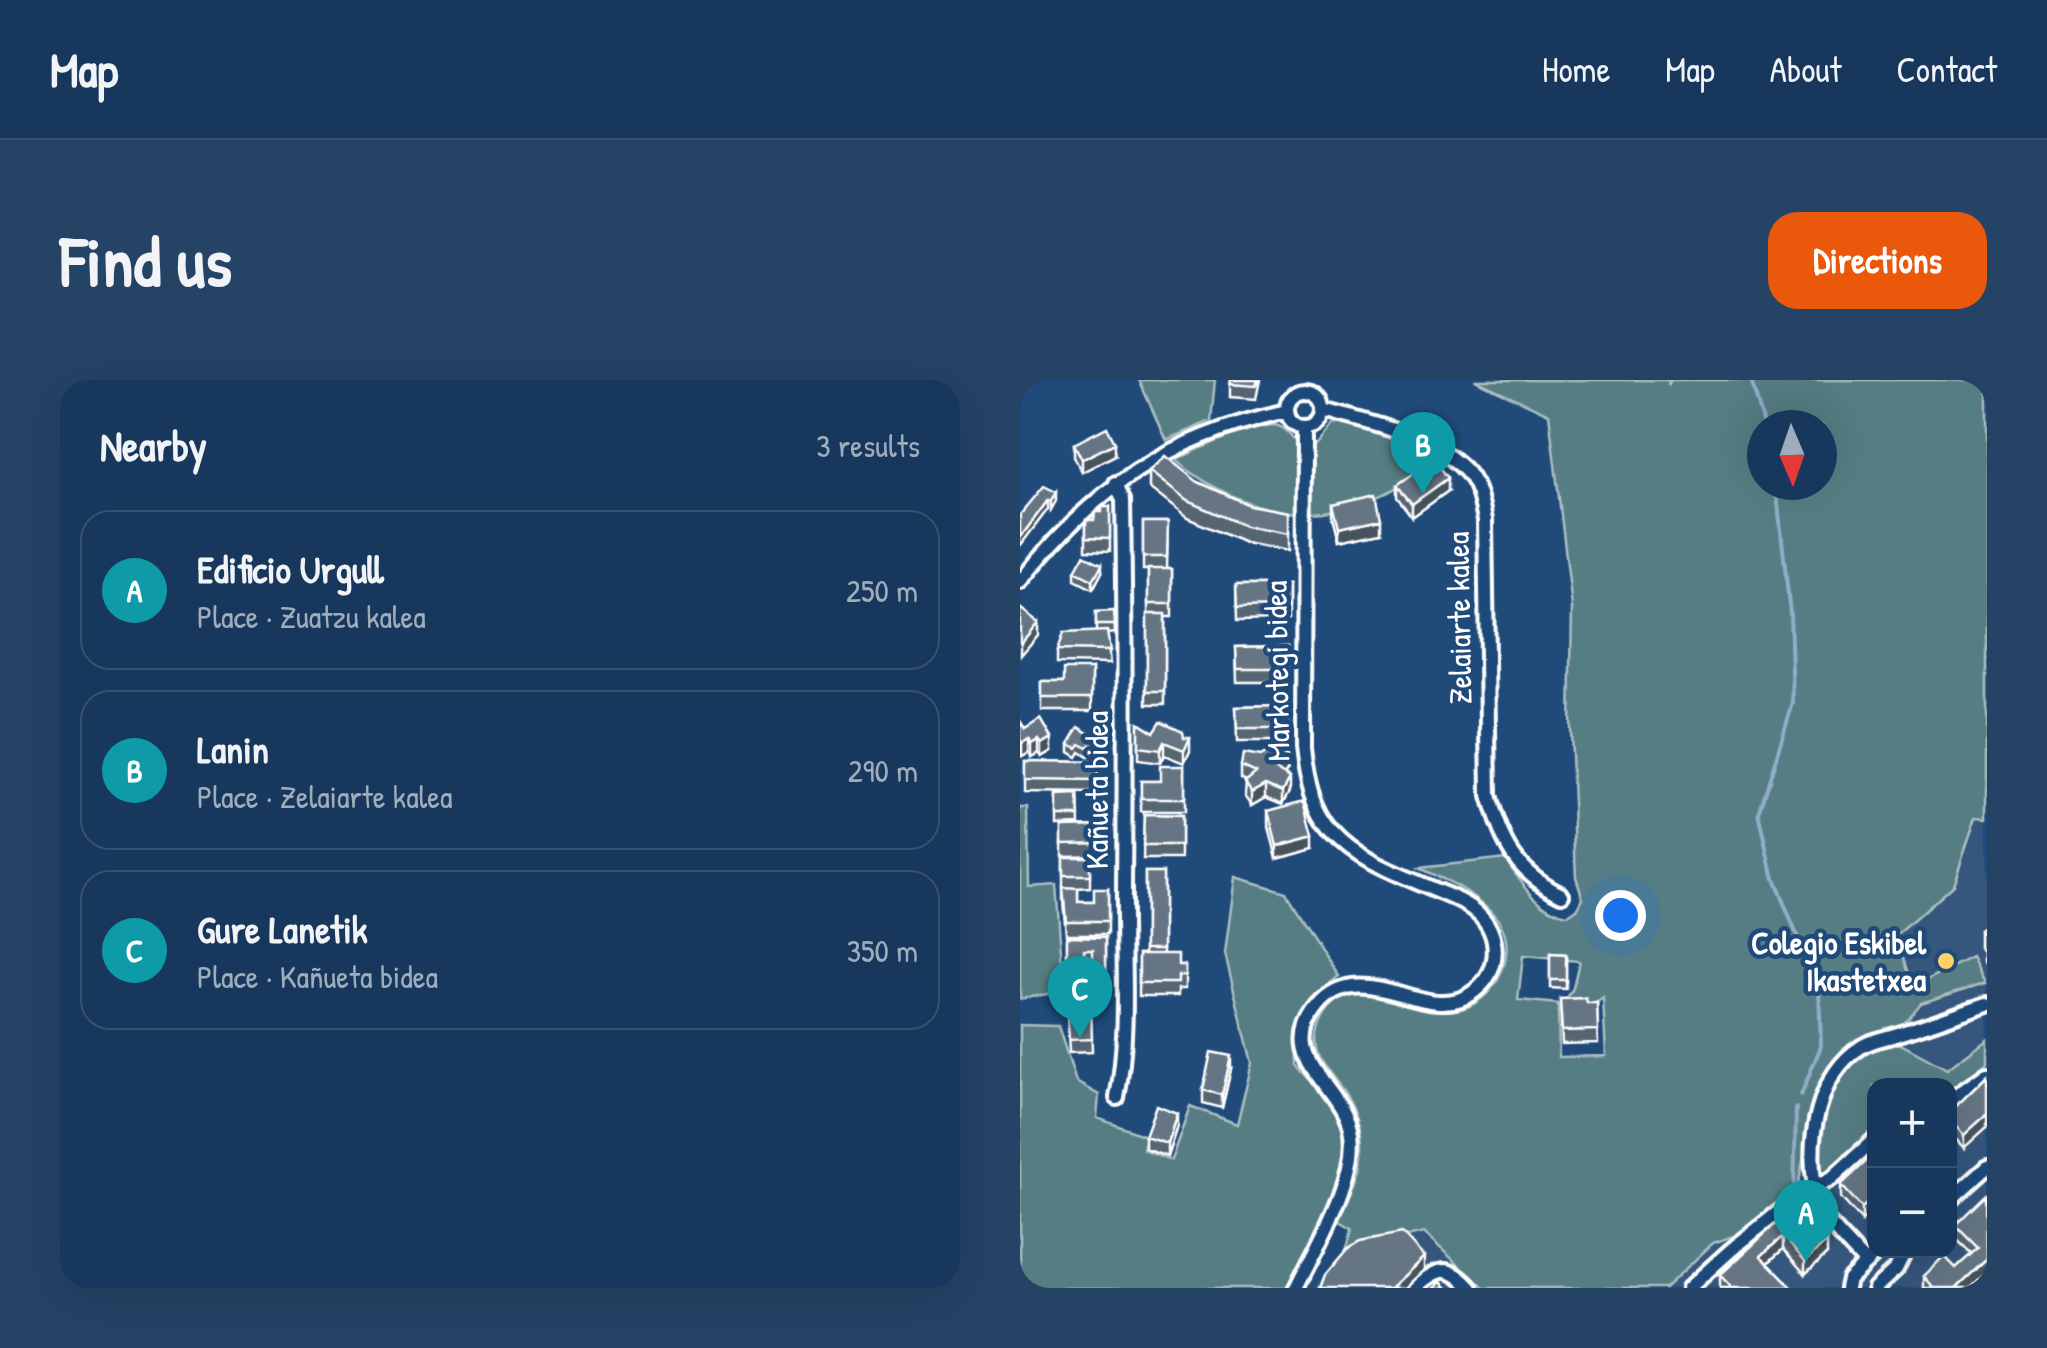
<!DOCTYPE html>
<html lang="en">
<head>
<meta charset="utf-8">
<style>
	body { margin:0; font-family:"Patrick Hand",sans-serif; background:#244365; color:#f1f3f6 }
	.controls { position:absolute; right:30px; bottom:30px; display:grid; overflow:hidden; border-radius:20px; box-shadow:0 10px 40px #0002 }
	.controls button { width:90px; height:90px; display:grid; place-items:center; padding:0; border:0; border-bottom:2px solid #365272; background:#17385c; color:#f1f3f6; font:50px sans-serif }
	.compass { position:absolute; left:727px; top:30px; width:90px; height:90px; border-radius:50%; background:#17385c; box-shadow:0 10px 40px #0002; rotate:178deg }
	.you { position:absolute; left:600px; top:535px; width:35px; height:35px; margin:-25px; border:8px solid #fff; border-radius:50%; background:#1a73e8; box-shadow:0 0 0 15px #1a73e833 }
	.badge { display:grid; place-items:center; width:65px; height:65px; border-radius:50%; background:#ea580c; color:#fff; font-size:32px; font-weight:700 }
	.pin { position:absolute; translate:-50% -82px; filter:drop-shadow(0 2px 5px #0008) }
	.pin::after { content:''; position:absolute; top:52px; width:35px; height:30px; background:inherit; clip-path:polygon(0 0,100% 0,50% 100%) }
	.list { margin:0; padding:0; list-style:none }
	h2 { display:flex; justify-content:space-between; align-items:center; height:130px; margin:0; padding:0 40px; font-size:42px }
	h2 small { font-size:32px; font-weight:400; color:#9eacbb }
	.list li { display:grid; grid-template-columns:65px 1fr auto; gap:30px; align-items:center; box-sizing:border-box; height:160px; margin:0 20px 20px; padding:0 20px; border:2px solid #365272; border-radius:30px }
	.list b { display:block; font-size:38px; white-space:nowrap }
	.list p { margin:0; font-size:32px; white-space:nowrap; color:#9eacbb }
	.list em { font-size:32px; font-style:normal; color:#9eacbb }
	.map { position:relative; flex:none; width:967px; height:908px; overflow:hidden; border-radius:30px }
	header { display:flex; align-items:center; gap:60px; box-sizing:border-box; height:140px; padding:0 50px; background:#17385c; border-bottom:2px solid #365272 }
	header strong { font-size:48px }
	nav { display:flex; gap:55px; margin-inline-start:auto; font-size:35px }
	.intro { display:flex; align-items:center; justify-content:space-between; box-sizing:border-box; height:240px; padding:0 60px }
	h1 { margin:0; font-size:70px }
	.button { padding:25px 45px; border-radius:30px; background:#ea580c; color:#fff; font-size:35px; font-weight:700 }
	main { display:flex; gap:60px; padding:0 60px }
	aside { flex:1; background:#17385c; border-radius:30px; box-shadow:0 10px 40px #0002 }
	.map>svg:first-child { display:block }
</style>
</head>
<body>
<header>
<strong>Map</strong>
<nav><a>Home</a><a>Map</a><a>About</a><a>Contact</a></nav>
</header>
<div class="intro"><h1>Find us</h1><a class="button">Directions</a></div>
<main>
<aside>
<h2>Nearby<small>3 results</small></h2>
<ul class="list">
<li><span class="badge" style="background:#0f9aa8">A</span><div><b>Edificio Urgull</b><p>Place · Zuatzu kalea</p></div><em>250 m</em></li>
<li><span class="badge" style="background:#0f9aa8">B</span><div><b>Lanin</b><p>Place · Zelaiarte kalea</p></div><em>290 m</em></li>
<li><span class="badge" style="background:#0f9aa8">C</span><div><b>Gure Lanetik</b><p>Place · Kañueta bidea</p></div><em>350 m</em></li>
</ul>
</aside>
<div class="map">
<svg width="967" height="908" viewBox="0 0 967 908">
	<rect width="100%" height="100%" fill="#1f4a7a"/>
	<filter id="ink" filterUnits="userSpaceOnUse"><feTurbulence type="fractalNoise" baseFrequency=".01" numOctaves="2"/><feDisplacementMap in="SourceGraphic" scale="20" xChannelSelector="R" yChannelSelector="G"/><feConvolveMatrix kernelMatrix="1 2 1 2 8 2 1 2 1" color-interpolation-filters="sRGB"/></filter>
	<g filter="url(#ink)">
		<path fill="#34577d" d="M956 436 967 438V659L927 689 877 662 883 645 900 623 877 555 933 505Z
			M967 682V908H645L693 863 733 849 807 795 854 755V871H929L930 711 943 705Z
			M404 853 464 908H294L311 884 329 869Z"/>
		<path fill="#577d83" stroke="#abbec1" stroke-width="2.5" fill-rule="evenodd" d="M119 0H195L191 41 146 60Z
			M455 0H649L648 5 651 0H967V438L956 437 933 505 877 555 893 607 952 577 965 603 901 623 883 645 839 661 812 687 795 720 779 801 772 815 733 849 693 863 645 908H464L404 853 326 871 332 848 318 840C328 819 340 799 342 776 344 751 335 725 319 705 304 685 289 672 300 645 306 629 320 615 339 614 372 611 402 635 436 630 476 624 503 569 475 536 456 512 426 501 399 488L485 478C501 501 519 531 548 535L557 529 563 518 556 497 550 350 552 227 529 34ZM742 45H802V105H742ZM503 576 559 581 553 608 543 625H573L583 618 586 676 539 677 538 624 498 620Z
			M322 43 381 60 418 79C330 151 244 151 155 80 178 70 229 45 254 45 265 46 273 57 278 65L296 64 312 45Z
			M0 428H8L9 507 36 505 44 611 0 619Z
			M215 497 266 512 319 597C280 625 277 637 278 685 288 699 304 711 314 726 346 781 293 857 270 908H0V645L38 646 56 702 79 715 77 738 126 756 123 769 151 780 170 726 217 744 232 683 205 574Z
			M967 659V682L943 705 930 711 929 706H854V755L807 795 798 794C788 756 807 688 846 670 855 666 867 664 877 662L927 689Z"/>
		<g fill="none" stroke-linecap="round" stroke-linejoin="round">
			<path stroke="#92adc8" stroke-width="4" d="M731 0 744 45
				M756 105 770 233 773 323 739 433 754 499 799 610 801 666 781 715
				M774 815 776 728"/>
			<g stroke="#fff" stroke-width="20">
				<path id="minor" d="M267 29a18 18 0 1 1 36 0a18 18 0 1 1-36 0Z
					M304 30C346 42 412 56 444 89 458 103 461 121 465 140L469 416C482 463 496 492 542 514
					M96 103 103 120C105 250 105 381 104 511 103 579 110 652 97 718
					M0 202C75 107 147 57 267 31
					M929 721 967 694
					M795 807C787 760 797 695 841 667 851 660 867 658 878 654 908 645 937 634 967 624
					M929 821 967 787
					M794 827 845 882
					M276 908C296 866 338 799 331 753 324 706 255 678 299 626 344 573 408 649 455 611 481 591 481 554 457 532 446 522 431 517 417 511 381 495 340 482 313 452 292 428 286 398 283 368L284 47
					M395 908C418 887 429 884 451 908
					M669 908 711 870 774 820 812 798 854 760
					M827 908 829 899 858 871
					M855 908 876 889 885 871"/>
			</g>
			<use href="#minor" stroke="#1f4a7a" stroke-width="12"/>
		</g>
		<path fill="#576572" stroke="#fff" stroke-width="2.5" d="M240 0 236 19 210 17V4Z
			M54 64 95 75 62 92 54 77Z
			M129 91 178 102 229 125 268 132V171L225 163 167 138 129 108Z
			M377 105 428 111 392 137 377 117Z
			M313 124 361 152 319 161 313 137Z
			M90 127V171L66 170V140H74Z
			M123 142H148L147 189H152V237H145V324H127V234H128V190H123Z
			M55 191 82 192 73 209 55 200Z
			M216 205H268V240L217 241Z
			M94 231 95 253 87 254 90 284 37 283V270L76 252V232Z
			M268 266V302H217L216 267Z
			M72 289V331H22V302H44Z
			M268 326V362H217L216 327Z
			M0 341 5 349 32 371 22 377 19 373 12 377 9 372 2 376 0 372Z
			M118 342 134 352 164 357 170 370 164 383 144 375 140 383 118 380Z
			M74 356 88 361 78 379 70 374 68 377 60 372 57 377 49 372V364Z
			M5 381 78 382 77 414 5 413Z
			M164 386V432H121V401H140Z
			M221 386 267 391 264 395 270 411 263 424 246 417 232 425 225 415 226 401 221 398Z
			M58 415 59 444 37 445V416Z
			M248 431 294 468 257 478 248 444Z
			M124 435 161 436V479H123Z
			M88 445V475L42 476V446Z
			M43 477H70V508L58 509V522H74L88 509V554H46L43 521Z
			M125 492H143V574L158 585H165V609H158V616H119V574H125Z
			M967 544V587L963 582V572L959 568V550Z
			M47 556 86 557V602H73V582L64 581V601H47Z
			M530 574 546 575V609L530 608Z
			M540 619 567 623H577L578 663 542 664Z
			M71 629 72 672 49 673 47 631Z
			M211 689 202 728 183 723V710Z
			M967 696 944 768 930 753V732Z
			M157 745 147 776 125 768V756Z
			M854 774 842 841 821 818V805Z
			M967 816V892L950 908H904V896L936 888 952 874 935 858V845Z
			M774 827 807 874 785 894 763 869 748 883 772 908H700V895Z"/>
		<path fill="#47525c" stroke="#fff" stroke-width="2.5" d="M95 63V75L62 92V79Z
			M428 98V111L392 137V124Z
			M36 112V121L31 130V121Z
			M28 120V129L0 166V158Z
			M361 139V152L319 161V148Z
			M82 184V192L73 209V200Z
			M18 242V255L1 275V263Z
			M88 352V361L78 379V370Z
			M170 357V370L164 383V370Z
			M32 358V371L22 377V364Z
			M9 359V372L2 376V363Z
			M19 360V373L12 377V364Z
			M144 362V375L140 383V370Z
			M267 378V391L256 403V390Z
			M270 398V411L263 424V411Z
			M246 404V417L232 425V412Z
			M294 456V468L257 478V466Z
			M211 676V689L202 728V715Z
			M157 733V745L147 776V763Z
			M967 734V747L944 768V755Z
			M854 817V829L842 841V828Z
			M763 856V869L741 889V876Z
			M807 861V874L785 894V881Z
			M404 877V890L385 908H371Z
			M967 879V892L950 908H936Z"/>
		<path fill="#657584" stroke="#fff" stroke-width="2.5" d="M211 0H238L236 6 210 4Z
			M87 47 95 63 62 79 54 64Z
			M145 76 178 102 229 125 268 132V154L225 146 167 121 129 91Z
			M414 79 428 98 392 124 377 105Z
			M24 106 36 112 31 121 28 120 0 158V135Z
			M356 114 361 139 319 148 313 124Z
			M82 127H90V158L66 157V140H74L75 132H82Z
			M123 142H148L147 177H123Z
			M64 175 82 184 73 200 55 191Z
			M128 189H152V224H128Z
			M216 205H268V227L217 228Z
			M0 228 18 242 1 263 0 262Z
			M94 231 95 245H76V232Z
			M127 234H145V311H127Z
			M87 251 90 271 37 270 43 253Z
			M268 266V289H217L216 267Z
			M44 289H72V318H22V302H44Z
			M268 326V349H217L216 327Z
			M21 339 32 358 22 364 19 360 12 364 9 359 2 363 0 359V341L5 349Z
			M141 341 163 351 164 357H170L164 370 144 362 140 370 118 367V342L134 352Z
			M59 347 74 356 79 348 88 352 78 370 70 365 68 368 60 364 57 368 49 364Z
			M256 367 267 378 256 390 270 398 263 411 246 404 232 412 225 402 236 393 221 386 223 374 240 377Z
			M5 381 78 382 77 401 5 400Z
			M140 386H164V419H121V401H140Z
			M58 415 59 436H37V416Z
			M285 421 294 456 257 466 248 431Z
			M124 435 161 436V466H123Z
			M88 445V462L42 463V446Z
			M43 477H70V496H43Z
			M125 492H143V569H125Z
			M43 508 58 509V522H74V509H88V541H46Z
			M967 544V560L959 550Z
			M47 556 86 557V589H73V569H64V588H47Z
			M119 574H158V585H165V596H158V603H119Z
			M530 574 546 575V600H530Z
			M566 618 567 623H577L578 650 542 651 540 619Z
			M71 629 72 659 49 660 47 631Z
			M191 672 211 676 202 715 183 710Z
			M967 696V734L944 755 930 740V732Z
			M136 725 157 733 147 763 125 756Z
			M854 774V792L851 795 854 799V817L842 828 821 805Z
			M966 815 967 879 936 908H914L904 896 924 876 936 888 958 868 935 845Z
			M774 827 807 861 785 881 763 856 741 876 772 908H712L700 895Z
			M382 853 404 877 371 908H300L305 895 327 869 340 861Z
			M421 902 427 908H414Z"/>
	</g>
	<circle fill="#ffd166" stroke="#1f4a7a" stroke-width="4" cx="926" cy="581" r="10"/>
	<g text-anchor="middle" stroke-width="9" stroke-linejoin="round" paint-order="stroke">
		<g font-size="32" fill="#fff" stroke="#1f4a7a">
			<text transform="translate(439 238) rotate(-91)" y="11">Zelaiarte kalea</text>
			<text transform="translate(257 291) rotate(-91)" y="11">Markotegi bidea</text>
			<text transform="translate(77 410) rotate(-90)" y="11">Kañueta bidea</text>
		</g>
		<g font-size="32" font-weight="bold" fill="#fff" stroke="#1f4a7a" text-anchor="end">
			<text x="906" y="574">Colegio Eskibel<tspan x="906" dy="37">Ikastetxea</tspan></text>
		</g>
	</g>
</svg>
<div class="controls">
<button>+</button>
<button>−</button>
</div>
<svg class="compass" viewBox="-18 -18 36 36"><path d="M0-13l5 13h-10z" fill="#e53935"/><path d="M0 13l5-13h-10z" fill="#9eacbb"/></svg>
<div class="you"></div>
<div class="pin badge" style="left:786px;top:882px;background:#0f9aa8">A</div>
<div class="pin badge" style="left:403px;top:114px;background:#0f9aa8">B</div>
<div class="pin badge" style="left:60px;top:658px;background:#0f9aa8">C</div>
</div>
</main>
</body>
</html>
